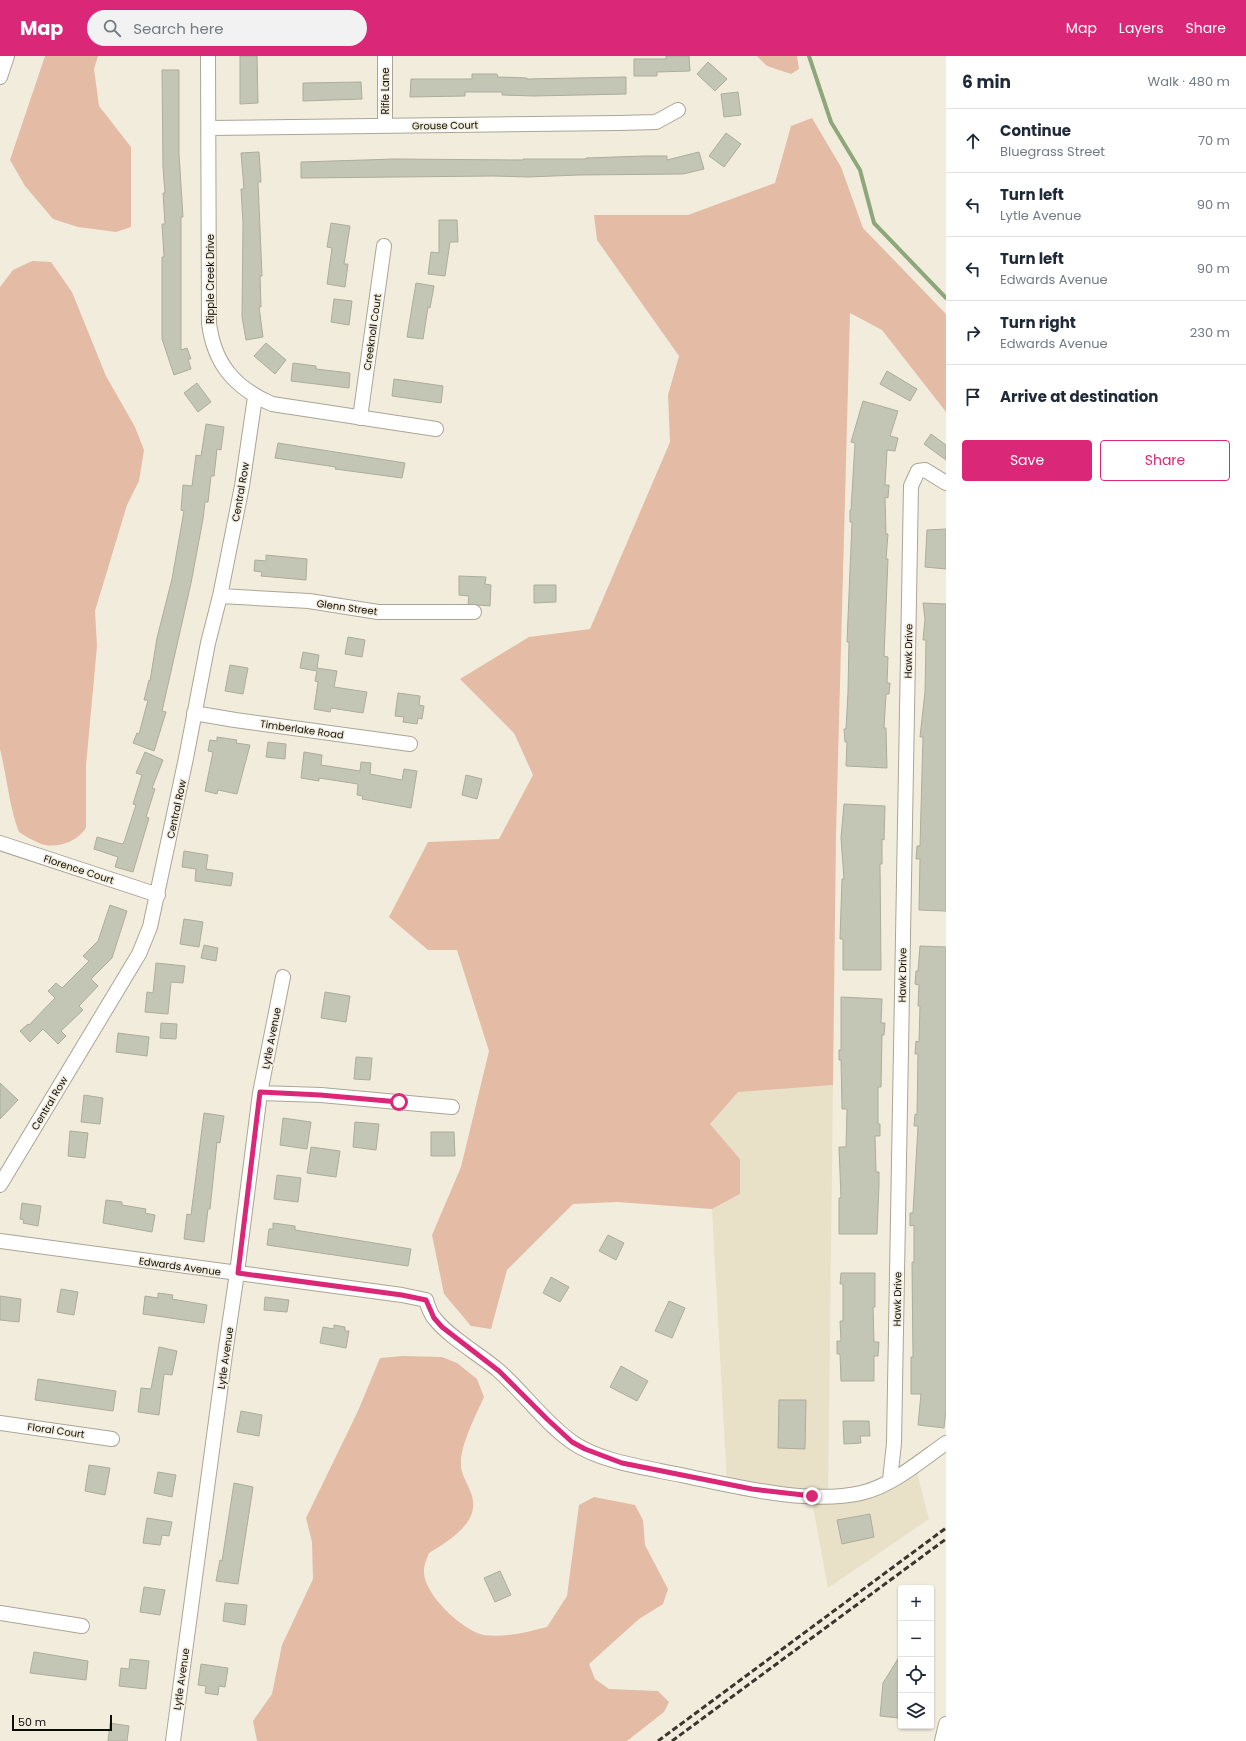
<!DOCTYPE html>
<html lang="en">
<head>
<meta charset="utf-8">
<style>
	body { margin:0; font-family:Poppins,sans-serif; background:#f2f2f3; color:#1f2937 }
	.controls { position:absolute; right:12px; bottom:12px; display:grid; overflow:hidden; border-radius:4px; box-shadow:0 1px 3px #0004 }
	.controls button { width:36px; height:36px; display:grid; place-items:center; padding:0; border:0; border-bottom:1px solid #e0e1e3; background:#fff; color:#1f2937; font:20px sans-serif }
	.scale { position:absolute; left:12px; bottom:10px; width:100px; box-sizing:border-box; padding-left:4px; border:2px solid #0e0c07; border-top:0; font-size:11px; line-height:14px; white-space:nowrap; color:#0e0c07; -webkit-text-stroke:3px #f2ecdc; paint-order:stroke }
	.stop { position:absolute; width:12px; height:12px; margin:-9px; border:3px solid #db2777; border-radius:50%; background:#fff }
	.stop.end { background:#db2777; border-color:#fff; box-shadow:0 1px 4px #0008 }
	.list { margin:0; padding:0; list-style:none }
	h2 { display:flex; justify-content:space-between; align-items:center; height:52px; margin:0; padding:0 16px; font-size:17px }
	h2 small { font-size:13px; font-weight:400; color:#747a83 }
	.list li { display:grid; grid-template-columns:26px 1fr auto; gap:12px; align-items:center; box-sizing:border-box; height:64px; padding:0 16px; border-top:1px solid #e0e1e3 }
	.list b { display:block; font-size:15px; white-space:nowrap }
	.list p { margin:0; font-size:13px; white-space:nowrap; color:#747a83 }
	.list em { font-size:13px; font-style:normal; color:#747a83 }
	.actions { display:flex; gap:8px; padding:12px 16px }
	.actions a { flex:1; padding:9px 0; border:1px solid #db2777; border-radius:4px; text-align:center; font-size:14px; color:#db2777 }
	.actions .main { background:#db2777; color:#fff }
	.icon { flex:none; width:22px; height:22px; fill:none; stroke:currentColor; stroke-width:2; stroke-linecap:round; stroke-linejoin:round }
	.map { position:relative; flex:none; width:946px; height:1685px; overflow:hidden }
	header { display:flex; align-items:center; gap:24px; box-sizing:border-box; height:56px; padding:0 20px; background:#db2777; color:#fff }
	header strong { font-size:19px }
	nav { display:flex; gap:22px; margin-inline-start:auto; font-size:14px }
	.search { width:280px; height:36px; background:#f2f2f3; display:flex; align-items:center; gap:10px; box-sizing:border-box; padding:0 14px; border-radius:22px; color:#747a83; font-size:15px }
	main { display:flex }
	aside { flex:1; background:#fff }
	.map>svg:first-child { display:block }
</style>
</head>
<body>
<header>
<strong>Map</strong>
<div class="search"><svg class="icon" aria-label="search" viewBox="0 0 24 24"><circle cx="10" cy="10" r="6"/><path d="M15 15l6 6"/></svg>Search here</div>
<nav><a>Map</a><a>Layers</a><a>Share</a></nav>
</header>
<main>
<div class="map">
<svg width="946" height="1685" viewBox="0 0 946 1685">
	<rect width="100%" height="100%" fill="#f2ecdc"/>
	<path fill="#e9e0c8" d="M833 1029 828 1441 838 1440 915 1409 929 1463 828 1532 811 1440 727 1428 712 1153 740 1138V1103L709 1068 738 1035Z"/>
	<path fill="#e4bca5" d="M45 0H98L94 13 99 50 131 91V171L116 176 78 171 53 163 25 130 10 104Z
		M757 0H797L799 13 791 18 767 10Z
		M812 62 841 111 863 172 946 258V356L882 274 850 257 836 778 833 1029 738 1036 710 1068 740 1103V1138L712 1153 617 1146 573 1148 507 1214 491 1273 471 1270 444 1238 432 1179 461 1111 489 995 457 894H428L389 861 428 786 499 783 533 719 514 677 460 623 529 581 590 573 670 386 668 339 679 300 597 184 594 159H688L775 127 791 70Z
		M32 205 51 206 72 236 106 320 135 371 144 394 139 425 127 449 95 555 97 590 86 710V772C77 786 55 794 39 787 32 784 25 780 19 776 9 750 7 721 0 693V231L13 214Z
		M403 1300 442 1301 457 1307 477 1323 484 1341C476 1359 459 1391 461 1411 462 1420 469 1430 472 1440 480 1467 448 1485 429 1497 427 1502 424 1509 424 1514 422 1537 463 1575 484 1579 505 1582 527 1576 547 1571L567 1540 579 1449 594 1441 635 1449 643 1464 645 1489 668 1533 663 1548 639 1563 589 1608 595 1623 609 1633 658 1635 669 1646 664 1656 627 1685H257L253 1665 272 1638 282 1589 313 1523 312 1486 306 1462 358 1355 380 1302Z"/>
	<g fill="none" stroke-linecap="round" stroke-linejoin="round">
		<path stroke="#8ea77a" stroke-width="4" d="M809 0 831 66 860 114 874 167 946 242"/>
	</g>
	<path fill="#c4c6b5" stroke="#acad9d" d="M240 0H257L258 47 240 48Z
		M666 0H689L690 15 657 16V20H634V3H666Z
		M708 6 727 23 715 35 697 18Z
		M162 14H179V98L183 161H181V294L187 292 191 303H188L191 313 174 319 162 283V201H164L162 168H165L163 137H165L163 112Z
		M472 18H497L498 21 527 22V23L626 21V38L534 40 502 39V36H465V40L410 41 411 23H472Z
		M361 26 362 43 303 45V27Z
		M738 36 741 59 724 61 721 38Z
		M726 77 741 88 724 111 709 100Z
		M259 96 261 126H258L262 220H260L261 251H259L263 281 246 284 242 261 243 167 241 133H244L241 97Z
		M699 96 704 113 683 118 578 119 528 121 493 120 301 122V106L395 103 523 104V103H586V102L645 100H667V104Z
		M439 164H457L458 186H450L445 220 428 218 431 196 439 197Z
		M331 167 350 170 344 208H348L345 231 327 228 332 192 327 191Z
		M416 227 434 230 430 252 428 251 423 283 407 281Z
		M334 243 352 245 349 269 331 266Z
		M266 287 286 304 275 318 254 300Z
		M293 307 316 310V313L350 317 349 332 291 325Z
		M887 315 917 333 910 345 880 328Z
		M394 323 443 330 441 347 392 340Z
		M197 327 211 346 198 356 184 337Z
		M863 345 898 355 890 380 898 382 895 395 887 394 885 429H889L888 442 885 441 886 478H888L886 503H888L884 600 888 601 887 627H890L889 638H886L884 672H886L887 712 846 710 847 686H845L844 673H846L848 636 849 586H847L852 466H850V454H851L855 387 851 386Z
		M206 368 224 371 221 394 217 393 214 420H211L208 446H205L203 463 191 527 162 655 166 656 154 695 133 687 137 677 139 678 148 644H144L149 624 150 625 157 582 172 523 184 455 181 454 183 429 192 430 196 399 201 400Z
		M931 378 946 389V404L924 388Z
		M278 387 405 407 402 422 335 413 336 411 275 402Z
		M946 473V513L925 511 927 474Z
		M266 499 307 503 306 524 261 520 262 516 254 515 255 504 266 505Z
		M459 520 486 521 485 528 491 529 490 550 468 548 469 540 459 539Z
		M534 529H556V546L534 547Z
		M923 547 946 548V855L919 854 920 803H916L917 790H920L923 681H920L925 636 926 584H923L925 563Z
		M348 581 365 584 362 601 345 598Z
		M303 596 319 599 317 612 337 615 334 631 367 636 363 657 331 652 330 656 314 653 318 626 315 625 317 615 300 612Z
		M230 609 248 612 243 638 225 635Z
		M398 637 420 640 419 649 424 650 422 663 418 662 417 668 403 666 404 661 395 660Z
		M217 681 237 684 236 687 250 689 237 738 218 734 217 738 205 735 213 696 208 695 210 684 217 685Z
		M268 686 286 688 285 703 266 701Z
		M145 696 163 704 152 732 155 733 146 761 149 762 133 816 115 811 118 801 94 793 97 781 122 788 124 786 136 749 133 748 142 719 136 717Z
		M304 696 322 699 321 709 360 715 361 706 371 707 370 718 402 724 404 713 417 715 411 752 362 743 363 740 357 739 358 728 319 722V725L301 722Z
		M466 719 482 723 477 743 462 739Z
		M844 748 885 750 884 784 882 783V808H880L881 914H843V883H840L842 823H844L841 782Z
		M184 795 208 799 206 813 233 817 231 830 195 825 196 813 182 811Z
		M110 849 127 855 112 902 91 923 98 930 79 950 83 954 61 975 66 980 58 988 43 973 30 986 20 975 28 968 29 969 55 942 48 935 56 927 62 932 89 905 83 900 98 885Z
		M184 863 203 866 199 891 180 888Z
		M204 889 218 892 216 905 201 902Z
		M920 890 946 891V1353L944 1372 918 1369 921 1338H911V1301H913L912 1206H914V1169L910 1170V1157H913L918 1070H914L915 1058 917 1059 918 998H915L916 985 919 986 920 950H918L919 929 915 928 916 915H918Z
		M156 907 185 910 183 927 171 926 168 958 145 956 147 936 153 937Z
		M325 936 350 940 346 966 321 962Z
		M841 941 882 943 881 967H885L884 979H882L881 1031H878V1068H880V1080H875L876 1116H879V1128L877 1178H839V1142H841L839 1091H846L847 1053H842L841 1004H839V994H841Z
		M161 967 177 968 176 983 160 982Z
		M118 977 149 981 147 1000 116 996Z
		M356 1001 372 1002 370 1024 354 1023Z
		M0 1027 18 1044 0 1063Z
		M84 1039 103 1042 100 1068 81 1066Z
		M204 1057 224 1060 220 1087 217 1086 210 1153H208L204 1186 184 1183 187 1158 191 1159Z
		M283 1062 311 1066 307 1093 280 1089Z
		M355 1066 379 1068 376 1094 353 1091Z
		M70 1075 88 1077 85 1102 68 1100Z
		M431 1076H454L455 1100H431Z
		M311 1091 340 1095 336 1121 307 1117Z
		M277 1119 301 1122 298 1146 274 1143Z
		M106 1144 122 1146V1149L146 1153 145 1157 155 1159 152 1176 103 1167Z
		M22 1147 41 1150 38 1170 23 1167 24 1164 20 1163Z
		M273 1167 295 1170V1174L411 1193 408 1210 267 1189 269 1173H273Z
		M608 1179 624 1187 616 1204 599 1195Z
		M841 1217H875V1251H873L874 1286H879L878 1300H874V1325H841L840 1298H837V1285H841L840 1265H843V1228H840Z
		M551 1221 569 1231 560 1246 543 1237Z
		M61 1233 78 1236 74 1259 57 1256Z
		M158 1237 173 1239 172 1243 207 1249 204 1267 143 1258 145 1240 158 1242Z
		M0 1240 21 1243 19 1266 0 1264Z
		M265 1241 289 1244 287 1256 264 1254Z
		M669 1245 685 1252 672 1282 655 1275Z
		M334 1269 345 1271V1275H349L346 1292 320 1287 323 1271 334 1273Z
		M159 1291 177 1295 172 1319 164 1318 159 1359 138 1356 141 1332 151 1333Z
		M621 1310 648 1325 637 1345 610 1331Z
		M38 1323 116 1335 113 1355 35 1344Z
		M779 1344H806L805 1393 778 1392Z
		M241 1355 262 1359 259 1380 237 1376Z
		M843 1365H869L870 1380H860L861 1387 844 1388Z
		M89 1409 110 1412 105 1439 85 1435Z
		M158 1416 176 1419 172 1441 154 1437Z
		M234 1427 253 1431 238 1528 216 1525 220 1504 222 1505Z
		M870 1458 874 1481 842 1488 837 1464Z
		M147 1462 172 1466 169 1480 162 1479 160 1489 143 1487Z
		M500 1515 511 1539 495 1546 484 1522Z
		M144 1531 165 1534 160 1559 140 1556Z
		M225 1547 247 1549 245 1569 223 1565Z
		M34 1596 88 1605 86 1624 30 1617Z
		M901 1598V1634L898 1662 880 1660 883 1627Z
		M130 1603 149 1605 146 1633 119 1630 121 1612 129 1613Z
		M201 1608 228 1612 225 1631 219 1630 218 1639 205 1637 206 1630 198 1629Z
		M110 1667 129 1670 127 1685H108Z"/>
	<g fill="none" stroke-linecap="round" stroke-linejoin="round">
		<g stroke="#aba596" stroke-width="16">
			<path id="minor" d="M208 0 209 267C214 308 235 332 272 348L436 373
				M385 0V70
				M0 21 7 0
				M209 72 619 67 656 66 678 54
				M360 362 384 190
				M220 540 309 545 378 556H474
				M194 657 235 664 410 688
				M0 787 158 839
				M260 1037 321 1039 452 1051
				M0 1129 139 898 150 871 186 702 208 587 220 540 242 430 255 341
				M0 1185 402 1239 426 1244C428 1250 430 1258 435 1263 450 1282 479 1298 498 1314 524 1337 544 1366 572 1386 600 1406 648 1412 681 1419 734 1430 807 1449 861 1437 892 1430 920 1405 946 1387
				M0 1367 112 1383
				M890 1424 894 1387 911 430 918 415 925 414 946 427
				M0 1557 82 1570
				M173 1685 225 1298 237 1217 260 1037 283 921
				M942 1685 946 1668"/>
		</g>
		<use href="#minor" stroke="#fff" stroke-width="14"/>
		<path stroke="#39362f" stroke-width="3" stroke-dasharray="6 3" stroke-linecap="butt" d="M658 1685 946 1472
			M672 1685 946 1483"/>
	</g>
	<g fill="none" stroke-linecap="round" stroke-linejoin="round">
		<path stroke="#db2777" stroke-width="5" d="M399 1046 320 1039 260 1036 238 1217 402 1239 426 1244 434 1262 442 1271 499 1315 547 1363 572 1386 585 1393 622 1407 752 1433 812 1440"/>
	</g>
	<g text-anchor="middle" stroke-width="3" stroke-linejoin="round" paint-order="stroke">
		<g font-size="10" fill="#0e0c07" stroke="#f2ecdc">
			<text transform="translate(385 35) rotate(-90)" y="4">Rifle Lane</text>
			<text transform="translate(445 69) rotate(-1)" y="4">Grouse Court</text>
			<text transform="translate(210 223) rotate(-90)" y="4">Ripple Creek Drive</text>
			<text transform="translate(372 276) rotate(-82)" y="4">Creeknoll Court</text>
			<text transform="translate(240 436) rotate(-80)" y="4">Central Row</text>
			<text transform="translate(347 551) rotate(8)" y="4">Glenn Street</text>
			<text transform="translate(908 595) rotate(-89)" y="4">Hawk Drive</text>
			<text transform="translate(302 673) rotate(8)" y="4">Timberlake Road</text>
			<text transform="translate(176 753) rotate(-78)" y="4">Central Row</text>
			<text transform="translate(79 813) rotate(18)" y="4">Florence Court</text>
			<text transform="translate(902 919) rotate(-89)" y="4">Hawk Drive</text>
			<text transform="translate(271 982) rotate(-79)" y="4">Lytle Avenue</text>
			<text transform="translate(49 1047) rotate(-59)" y="4">Central Row</text>
			<text transform="translate(180 1210) rotate(8)" y="4">Edwards Avenue</text>
			<text transform="translate(897 1243) rotate(-89)" y="4">Hawk Drive</text>
			<text transform="translate(225 1302) rotate(-82)" y="4">Lytle Avenue</text>
			<text transform="translate(56 1374) rotate(8)" y="4">Floral Court</text>
			<text transform="translate(181 1623) rotate(-82)" y="4">Lytle Avenue</text>
		</g>
	</g>
</svg>
<div class="controls">
<button>+</button>
<button>−</button>
<button><svg class="icon" aria-label="locate" viewBox="0 0 24 24"><circle cx="12" cy="12" r="6"/><path d="M12 2v4M12 18v4M2 12h4M18 12h4"/></svg></button>
<button><svg class="icon" aria-label="layers" viewBox="0 0 24 24"><path d="M12 4l9 5-9 5-9-5zM3 14l9 5 9-5"/></svg></button>
</div>
<div class="scale">50 m</div>
<div class="stop" style="left:399px;top:1046px"></div>
<div class="stop end" style="left:812px;top:1440px"></div>
</div>
<aside>
<h2>6 min<small>Walk · 480 m</small></h2>
<ul class="list">
<li><svg class="icon" aria-label="ahead" viewBox="0 0 24 24"><path d="M12 20V5M6 11l6-6 6 6"/></svg><div><b>Continue</b><p>Bluegrass Street</p></div><em>70 m</em></li>
<li><svg class="icon" aria-label="left" viewBox="0 0 24 24"><path d="M17 20v-9H6M10 6l-5 5 5 5"/></svg><div><b>Turn left</b><p>Lytle Avenue</p></div><em>90 m</em></li>
<li><svg class="icon" aria-label="left" viewBox="0 0 24 24"><path d="M17 20v-9H6M10 6l-5 5 5 5"/></svg><div><b>Turn left</b><p>Edwards Avenue</p></div><em>90 m</em></li>
<li><svg class="icon" aria-label="right" viewBox="0 0 24 24"><path d="M7 20v-9h11M14 6l5 5-5 5"/></svg><div><b>Turn right</b><p>Edwards Avenue</p></div><em>230 m</em></li>
<li><svg class="icon" aria-label="arrive" viewBox="0 0 24 24"><path d="M6 21V4h12l-3 4 3 4H6"/></svg><div><b>Arrive at destination</b></div></li>
</ul>
<div class="actions"><a class="main">Save</a><a>Share</a></div>
</aside>
</main>
</body>
</html>
